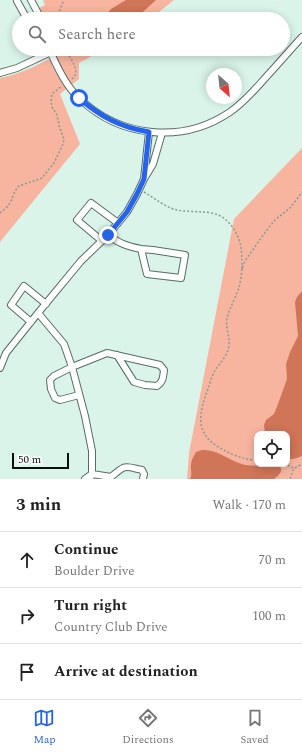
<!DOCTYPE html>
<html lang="en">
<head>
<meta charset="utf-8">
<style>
	body { margin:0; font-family:Spectral,serif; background:#f2f2f2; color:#222 }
	.controls { position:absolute; right:12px; bottom:12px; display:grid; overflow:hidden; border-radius:8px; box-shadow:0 2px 10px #0003 }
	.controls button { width:36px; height:36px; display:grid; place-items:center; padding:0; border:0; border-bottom:1px solid #e0e0e0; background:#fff; color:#222; font:20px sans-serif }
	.compass { position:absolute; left:206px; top:68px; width:36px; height:36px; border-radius:50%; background:#fff; box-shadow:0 2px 10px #0003; rotate:153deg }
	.scale { position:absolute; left:12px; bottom:10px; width:57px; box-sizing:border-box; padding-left:4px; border:2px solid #070f0c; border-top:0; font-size:11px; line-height:14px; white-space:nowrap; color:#070f0c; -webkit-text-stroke:3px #fff; paint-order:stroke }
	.stop { position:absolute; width:12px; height:12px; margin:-9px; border:3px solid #2563eb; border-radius:50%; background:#fff }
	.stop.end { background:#2563eb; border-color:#fff; box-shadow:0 1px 4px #0008 }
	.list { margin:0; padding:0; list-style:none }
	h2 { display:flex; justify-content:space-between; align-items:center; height:52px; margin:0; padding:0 16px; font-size:17px }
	h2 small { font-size:13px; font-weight:400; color:#767676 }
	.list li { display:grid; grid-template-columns:26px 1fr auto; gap:12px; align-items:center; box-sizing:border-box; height:56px; padding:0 16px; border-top:1px solid #e0e0e0 }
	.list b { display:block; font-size:15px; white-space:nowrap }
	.list p { margin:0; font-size:13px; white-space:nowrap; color:#767676 }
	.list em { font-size:13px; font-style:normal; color:#767676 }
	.icon { flex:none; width:22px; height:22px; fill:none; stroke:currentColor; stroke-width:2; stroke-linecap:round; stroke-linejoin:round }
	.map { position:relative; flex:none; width:302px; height:479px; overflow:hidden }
	.search { position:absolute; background:#fff; box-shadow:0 2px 10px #0003; left:12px; right:12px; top:12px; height:44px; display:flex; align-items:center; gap:10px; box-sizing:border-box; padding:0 14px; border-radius:22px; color:#767676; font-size:15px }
	.sheet { height:220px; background:#fff }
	nav { display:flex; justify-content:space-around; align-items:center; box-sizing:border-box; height:56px; border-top:1px solid #e0e0e0; background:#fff; font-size:11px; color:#767676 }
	nav a { display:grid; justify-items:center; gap:2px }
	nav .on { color:#2563eb }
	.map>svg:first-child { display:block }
</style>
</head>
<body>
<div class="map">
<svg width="302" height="479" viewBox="0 0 302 479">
	<rect width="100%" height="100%" fill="#daf4e9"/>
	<path fill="#f7b5a0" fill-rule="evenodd" d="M43 0H174L150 19H45L39 8 45 5Z
		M55 49H105L79 63V79L60 94 80 144 0 242V78C21 74 39 64 58 55Z
		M302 148V479H187L189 453 234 219ZM257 434H287V464H257Z"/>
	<path fill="#d07557" d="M126 0H156L135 19H103L111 9Z
		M302 291V456L297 458 287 460V434H265L264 425 266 420 274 414 278 404 287 379 286 364 290 352 298 336 295 302 297 297Z
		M202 450C219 449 230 462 246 465 257 467 268 464 278 465L281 468C282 473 278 476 274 479H190C193 474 190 470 191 465 191 460 194 456 196 452Z"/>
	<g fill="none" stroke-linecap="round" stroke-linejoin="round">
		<g stroke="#566d63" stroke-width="8">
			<path id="street" d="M31 0 41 19
				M17 1 27 19
				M49 49C57 66 65 85 79 98 120 138 183 144 230 112 245 102 256 88 267 76 279 63 290 50 302 37
				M0 73 17 68 51 52
				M149 132 144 179 153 164 162 133
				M108 235C120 244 127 246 141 249L147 274 181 278 185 255 153 250 141 249
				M102 241 77 220 91 203 118 223
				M38 313 64 344 72 367 85 416 92 451V474L90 479
				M31 322 11 305 24 286 46 304
				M0 368 6 353 38 313 81 261 108 235 127 212 137 194 144 179
				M79 395 60 400 55 398 51 389 50 380 54 376 72 367 107 353 160 365 164 370C163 378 163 382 157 386L145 385 134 382 117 355
				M85 479 92 474 111 477C126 464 124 466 142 470L144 474 143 479"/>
		</g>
		<path stroke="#889b93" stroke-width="1.5" stroke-dasharray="2 2" stroke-linecap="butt" d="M58 19 60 9 64 0
			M65 49C69 57 82 71 72 79
			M144 192C153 197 161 204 171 208 180 212 191 211 201 212 207 212 216 213 222 217 232 223 239 236 241 247 242 254 242 261 242 269L245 261 266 231 275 220 291 207 302 192
			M0 213 8 206 11 201 15 191 19 186 42 178 54 163 63 144 64 139 60 129 57 115 52 107 51 101 52 94 62 86
			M242 269C241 278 240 287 236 295 233 303 229 310 227 318 225 327 230 336 229 345 228 355 221 362 216 369 212 375 210 383 208 389 199 413 194 433 220 448 231 454 243 460 257 460
			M284 464 294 468 290 479
			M295 468 302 464"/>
		<use href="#street" stroke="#fff" stroke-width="6"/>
	</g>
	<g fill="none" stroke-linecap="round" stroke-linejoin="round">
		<path stroke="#2563eb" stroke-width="5" d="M79 98C101 117 120 127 149 132L144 179 137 194 127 212 108 235"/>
	</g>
</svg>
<div class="controls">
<button><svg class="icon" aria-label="locate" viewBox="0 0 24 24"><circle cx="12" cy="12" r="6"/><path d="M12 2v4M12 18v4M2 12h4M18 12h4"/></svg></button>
</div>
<svg class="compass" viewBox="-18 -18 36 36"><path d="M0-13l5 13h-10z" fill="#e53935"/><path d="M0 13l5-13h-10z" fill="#767676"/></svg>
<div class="scale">50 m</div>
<div class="stop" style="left:79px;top:98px"></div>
<div class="stop end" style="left:108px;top:235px"></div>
<div class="search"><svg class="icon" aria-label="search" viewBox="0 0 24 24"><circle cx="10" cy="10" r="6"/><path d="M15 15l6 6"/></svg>Search here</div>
</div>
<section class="sheet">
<h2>3 min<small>Walk · 170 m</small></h2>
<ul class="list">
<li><svg class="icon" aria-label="ahead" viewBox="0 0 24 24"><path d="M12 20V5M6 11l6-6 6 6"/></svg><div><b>Continue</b><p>Boulder Drive</p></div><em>70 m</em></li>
<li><svg class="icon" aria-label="right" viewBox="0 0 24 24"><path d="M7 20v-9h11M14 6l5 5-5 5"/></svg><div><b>Turn right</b><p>Country Club Drive</p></div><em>100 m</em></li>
<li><svg class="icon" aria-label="arrive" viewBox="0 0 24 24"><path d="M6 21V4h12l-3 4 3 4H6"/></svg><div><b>Arrive at destination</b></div></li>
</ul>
</section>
<nav>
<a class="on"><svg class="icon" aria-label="map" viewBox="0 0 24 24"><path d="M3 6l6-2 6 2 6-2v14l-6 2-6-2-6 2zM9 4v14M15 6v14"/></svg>Map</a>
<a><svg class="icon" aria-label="directions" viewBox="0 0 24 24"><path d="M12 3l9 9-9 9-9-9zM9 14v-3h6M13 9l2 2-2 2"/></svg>Directions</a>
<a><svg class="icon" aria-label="saved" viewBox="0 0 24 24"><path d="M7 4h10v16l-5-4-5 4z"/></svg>Saved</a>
</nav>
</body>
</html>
